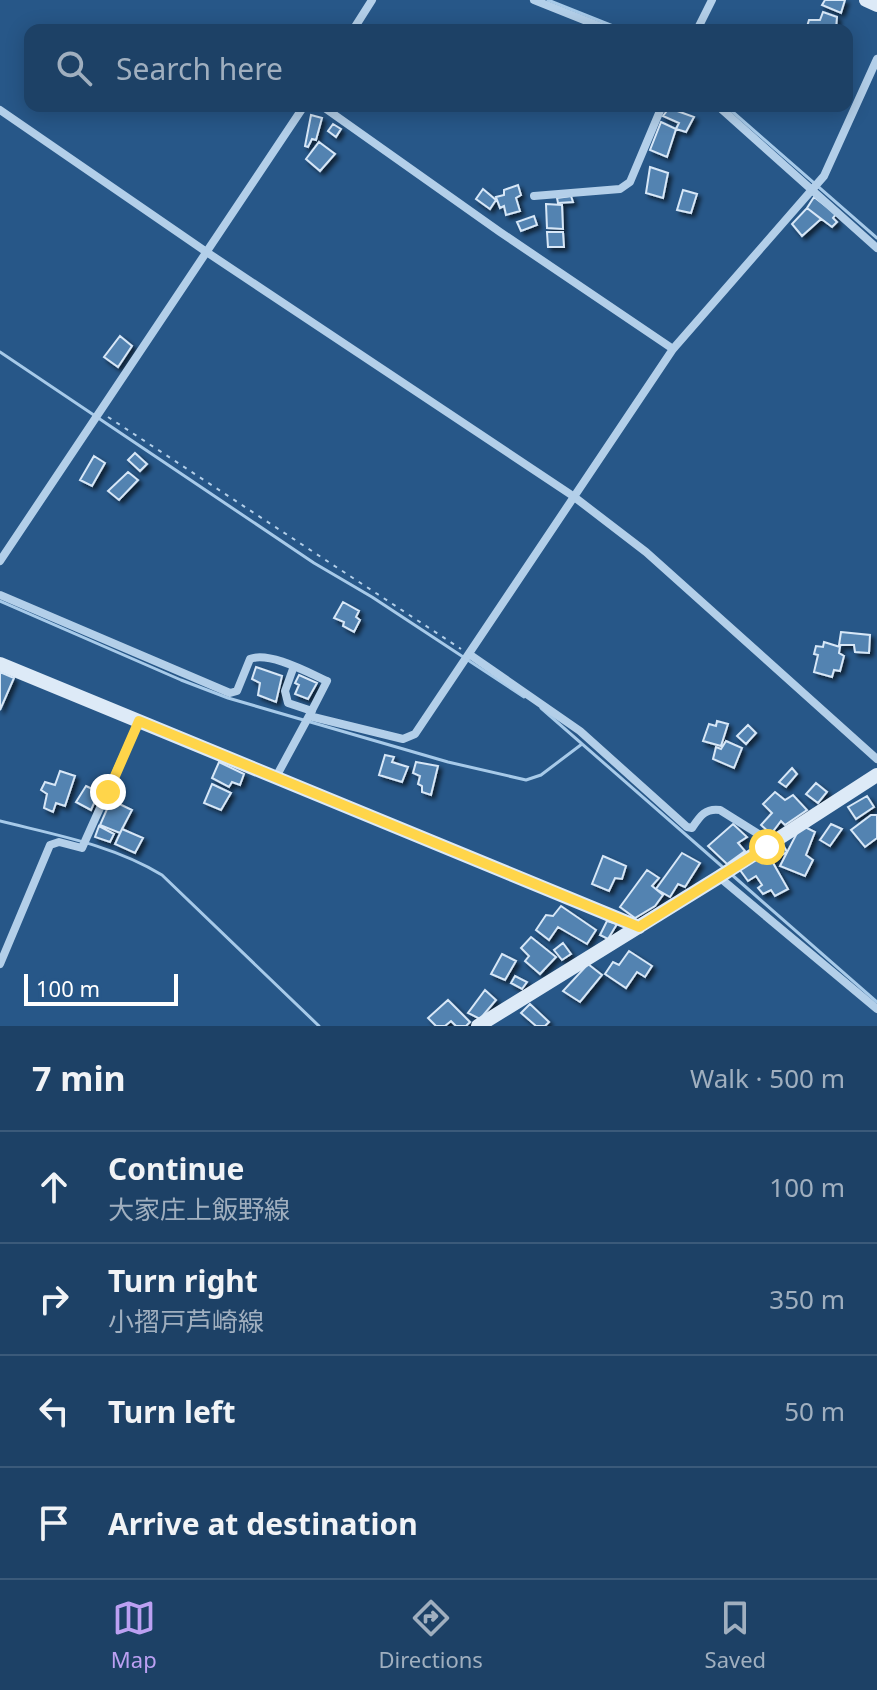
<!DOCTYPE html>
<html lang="en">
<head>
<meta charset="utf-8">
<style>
	body { margin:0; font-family:"Noto Sans","Noto Sans JP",sans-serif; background:#2a4c6f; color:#f1f3f6 }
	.scale { position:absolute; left:24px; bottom:20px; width:154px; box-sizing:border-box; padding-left:8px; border:4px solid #fff; border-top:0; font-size:22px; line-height:28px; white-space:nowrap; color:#fff; -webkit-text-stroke:6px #275788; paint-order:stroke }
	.stop { position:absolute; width:24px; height:24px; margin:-18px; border:6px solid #ffd54a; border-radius:50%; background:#fff }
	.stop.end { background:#ffd54a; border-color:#fff; box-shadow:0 2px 8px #0008 }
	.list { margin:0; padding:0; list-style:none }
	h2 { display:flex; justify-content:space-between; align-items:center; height:104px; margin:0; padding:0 32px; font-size:34px }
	h2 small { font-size:26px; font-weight:400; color:#a0afbf }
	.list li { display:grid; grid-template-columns:52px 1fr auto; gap:24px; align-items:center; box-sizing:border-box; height:112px; padding:0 32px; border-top:2px solid #3b5a7a }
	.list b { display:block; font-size:30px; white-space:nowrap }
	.list p { margin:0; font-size:26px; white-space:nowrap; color:#a0afbf }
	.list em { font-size:26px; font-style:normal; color:#a0afbf }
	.icon { flex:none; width:44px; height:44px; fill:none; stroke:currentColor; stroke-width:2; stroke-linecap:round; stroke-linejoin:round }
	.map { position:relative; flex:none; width:877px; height:1026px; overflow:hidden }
	.search { position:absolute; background:#1d4166; box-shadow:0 4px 20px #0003; left:24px; right:24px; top:24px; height:88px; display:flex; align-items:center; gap:20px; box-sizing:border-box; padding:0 28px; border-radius:16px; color:#a0afbf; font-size:30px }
	.sheet { height:552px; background:#1d4166 }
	nav { display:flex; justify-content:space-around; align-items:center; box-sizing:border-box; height:112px; border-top:2px solid #3b5a7a; background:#1d4166; font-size:22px; color:#a0afbf }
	nav a { display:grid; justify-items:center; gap:4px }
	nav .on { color:#bca0f2 }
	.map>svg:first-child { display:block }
</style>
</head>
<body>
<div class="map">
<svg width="877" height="1026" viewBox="0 0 877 1026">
	<defs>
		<filter id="shadow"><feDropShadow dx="3.5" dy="3.5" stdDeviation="2" flood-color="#0009"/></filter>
	</defs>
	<rect width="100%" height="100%" fill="#275788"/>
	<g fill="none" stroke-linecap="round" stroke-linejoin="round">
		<path stroke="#a7cae9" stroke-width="3" d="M548 0 623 30
			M726 106 877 238
			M0 352 314 563 372 597 524 697
			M0 601 181 680 228 698 448 762 526 780 541 775 582 744
			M541 708 725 869
			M0 821C56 835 113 845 162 875L319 1026
			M731 874 877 1002"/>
	</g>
	<path fill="#5383b1" stroke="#d7e7f7" stroke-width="2" filter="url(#shadow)" d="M825 0H845L841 13 822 5Z
		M823 12 837 17 836 29 806 30 809 20H820Z
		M669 108 694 117 686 132 676 129 679 123 663 116Z
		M311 115 322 118 316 140 312 139 308 147 305 146Z
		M661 122 676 129 667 157 650 150Z
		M333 124 341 129 336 137 328 131Z
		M319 142 335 154 320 171 306 159Z
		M650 167 668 173 663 198 646 193Z
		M518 185 521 195 516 198 520 211 506 215 504 206 500 208 496 197 504 195V190Z
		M483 189 496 200 490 209 476 199Z
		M683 190 697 194 691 213 677 210Z
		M571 196 573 202 558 203 557 198Z
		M814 197 836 214 833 218 837 222 832 227 807 208Z
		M546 204 562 205 563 229 547 228Z
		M807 208 821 219 802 236 792 224Z
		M534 216 537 225 521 231 517 222Z
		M547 232H563L564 247H548Z
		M120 336 132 346 118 367 104 357Z
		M135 453 147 464 140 471 128 460Z
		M94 456 105 463 92 486 80 480Z
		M128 472 138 480 119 500 108 491Z
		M343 602 359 611 356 617 360 620 354 632 343 626 344 622 334 618Z
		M841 632 870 635 869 653 855 652 854 645H839Z
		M824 642 840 647 839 653 844 656 840 671 834 670 832 677 814 672 818 655 814 654 816 646 823 647Z
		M256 667 282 676 276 702 258 695 260 683 252 679Z
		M0 672 14 678 0 710Z
		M299 675 317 683 308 699 295 694 299 685 295 683Z
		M717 721 728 724 721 746 703 741 709 724 716 726Z
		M748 725 756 733 746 744 737 736Z
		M726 741 742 748 734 768 713 759 716 747 721 749Z
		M385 755 394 757 392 762 408 767 402 782 379 775Z
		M219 762 244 774 240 785 232 782 229 787 212 778Z
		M416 762 438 766 431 795 422 792V786L418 784 420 776 413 773Z
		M792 768 797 774 786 787 779 782Z
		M60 771 75 776 65 806 56 803 53 812 44 808 47 794 41 790 45 782 55 785Z
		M816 783 827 792 818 803 806 794Z
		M212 784 231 793 221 810 204 803Z
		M86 786 99 792 91 810 76 802Z
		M775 792 785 800 793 795 807 810 785 825 781 821 771 834 761 825 772 813 763 804Z
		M867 796 874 807 856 819 848 807Z
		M111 800 132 810 120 833 100 825Z
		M871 815H877V838L865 847 851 830Z
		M733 824 747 837 738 843 745 851 727 864 708 846Z
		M831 824 842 829 830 846 820 840Z
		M99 826 114 834 110 842 95 837Z
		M805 827 815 832 806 855 813 860 805 876 780 866 798 831Z
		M122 829 143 838 135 853 115 844Z
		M782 843 787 852 772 861 788 889 775 896 771 890 763 894 758 888 762 885 756 876 748 881 740 870Z
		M682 853 700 863 685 887 678 884 670 897 656 889Z
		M603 856 626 866 622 879 615 878 609 891 592 884Z
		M647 870 659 878 652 886 663 895 655 906 635 918 620 907Z
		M561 906 596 930 587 944 558 927 549 940 536 930 546 915 553 916Z
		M607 921 617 924 608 939 600 935Z
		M531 937 556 957 540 974 525 961 529 956 521 948Z
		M563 943 571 954 562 960 554 950Z
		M629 951 652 966 645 977 637 972 626 988 605 974 613 962 619 965Z
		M502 954 516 961 505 980 491 974Z
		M588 964 602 975 580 1002 563 991Z
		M515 976 527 982 522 989 511 983Z
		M485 990 496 1000 480 1019 468 1013Z
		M448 1000 470 1022 466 1026H456L451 1021 445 1026H436L428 1018Z
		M530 1004 549 1022 545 1026H536L521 1013Z"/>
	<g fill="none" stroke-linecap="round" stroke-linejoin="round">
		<path stroke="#b3cfe9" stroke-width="2" stroke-dasharray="4 6" stroke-linecap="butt" d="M108 417 461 649"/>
		<path stroke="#b3cfe9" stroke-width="8" d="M534 0 609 30
			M353 30 372 0
			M697 30 712 0
			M322 106 500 232 673 349
			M718 106 877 248
			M0 110 205 251 573 496 646 552 877 759
			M534 196 620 189 630 182 662 106
			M0 561 304 106
			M0 595 230 693 237 691 250 659C269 651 309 673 327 681L309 716
			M469 654 580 731 687 827 692 828C700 816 705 808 720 810L760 835 767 847
			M294 666 285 691 288 703 312 711
			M276 777 309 716 403 739 415 734 673 349 824 176 877 59
			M719 877 877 1009
			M0 964 50 845 59 842 82 848 139 721"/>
		<path stroke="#ddeaf7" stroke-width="14" d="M866 0 877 5
			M0 664 639 927
			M478 1026 719 877 877 775"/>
	</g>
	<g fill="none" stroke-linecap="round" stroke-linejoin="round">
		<path stroke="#ffd54a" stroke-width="10" d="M108 792 139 721 639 927 767 847"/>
	</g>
</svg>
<div class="scale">100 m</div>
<div class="stop" style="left:767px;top:847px"></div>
<div class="stop end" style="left:108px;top:792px"></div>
<div class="search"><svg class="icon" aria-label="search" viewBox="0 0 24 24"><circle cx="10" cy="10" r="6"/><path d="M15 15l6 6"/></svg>Search here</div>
</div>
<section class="sheet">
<h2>7 min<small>Walk · 500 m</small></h2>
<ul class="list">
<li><svg class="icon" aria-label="ahead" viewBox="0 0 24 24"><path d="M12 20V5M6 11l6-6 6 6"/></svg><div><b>Continue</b><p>大家庄上飯野線</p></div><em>100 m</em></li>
<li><svg class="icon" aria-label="right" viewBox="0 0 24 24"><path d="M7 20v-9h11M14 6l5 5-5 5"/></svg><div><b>Turn right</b><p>小摺戸芦崎線</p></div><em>350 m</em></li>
<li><svg class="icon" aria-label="left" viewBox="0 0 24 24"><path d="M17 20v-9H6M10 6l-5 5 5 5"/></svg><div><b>Turn left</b></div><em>50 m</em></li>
<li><svg class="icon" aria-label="arrive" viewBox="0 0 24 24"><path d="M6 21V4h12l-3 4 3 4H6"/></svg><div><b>Arrive at destination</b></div></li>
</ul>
</section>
<nav>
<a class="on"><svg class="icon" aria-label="map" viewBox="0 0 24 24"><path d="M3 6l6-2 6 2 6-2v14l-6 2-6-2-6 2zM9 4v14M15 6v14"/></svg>Map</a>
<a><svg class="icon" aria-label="directions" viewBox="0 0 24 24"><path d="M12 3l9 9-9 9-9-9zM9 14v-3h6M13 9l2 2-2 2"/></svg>Directions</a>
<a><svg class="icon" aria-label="saved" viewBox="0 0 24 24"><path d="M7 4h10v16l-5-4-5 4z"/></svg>Saved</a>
</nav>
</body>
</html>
